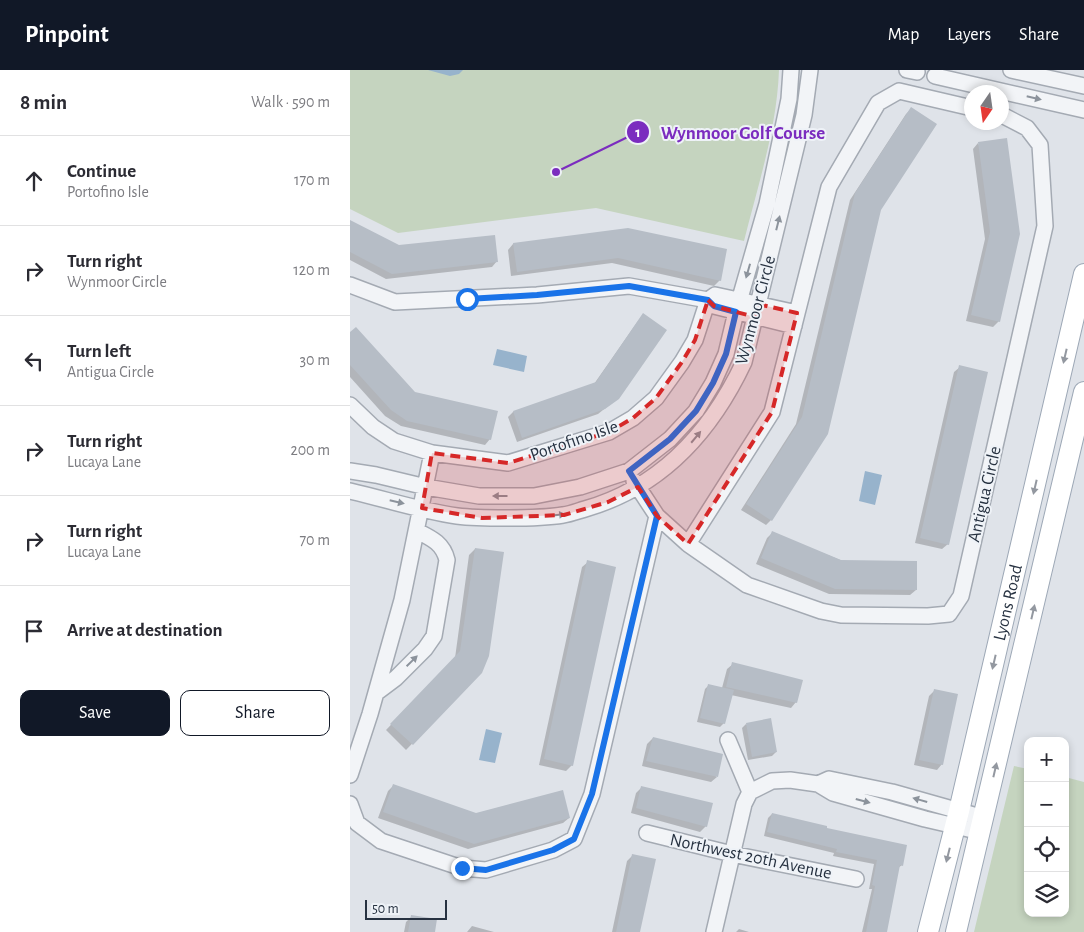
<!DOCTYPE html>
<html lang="en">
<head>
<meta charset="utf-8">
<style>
	body { margin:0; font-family:"Alegreya Sans",sans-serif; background:#f2f2f3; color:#2b2b33 }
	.controls { position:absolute; right:15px; bottom:15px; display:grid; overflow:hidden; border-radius:10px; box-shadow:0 2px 8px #0003 }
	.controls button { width:45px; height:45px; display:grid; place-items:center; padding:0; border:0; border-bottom:1px solid #e1e1e2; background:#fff; color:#2b2b33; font:25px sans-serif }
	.compass { position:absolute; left:614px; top:15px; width:45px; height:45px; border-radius:50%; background:#fff; box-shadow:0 2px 8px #0003; rotate:193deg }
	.scale { position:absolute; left:15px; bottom:12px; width:82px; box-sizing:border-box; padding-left:5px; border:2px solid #273241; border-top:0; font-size:14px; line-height:18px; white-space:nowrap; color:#273241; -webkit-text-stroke:4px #eef2f7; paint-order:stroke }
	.stop { position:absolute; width:15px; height:15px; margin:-11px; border:4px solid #1a73e8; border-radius:50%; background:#fff }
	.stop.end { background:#1a73e8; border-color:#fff; box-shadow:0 1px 5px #0008 }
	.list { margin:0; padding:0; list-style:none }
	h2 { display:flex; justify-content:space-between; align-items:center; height:65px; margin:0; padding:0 20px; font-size:21px }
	h2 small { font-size:16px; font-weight:400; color:#7c7c81 }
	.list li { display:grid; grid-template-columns:32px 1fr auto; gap:15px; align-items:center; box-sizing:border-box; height:90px; padding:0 20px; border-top:1px solid #e1e1e2 }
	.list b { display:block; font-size:19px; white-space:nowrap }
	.list p { margin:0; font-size:16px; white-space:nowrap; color:#7c7c81 }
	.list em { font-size:16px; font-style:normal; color:#7c7c81 }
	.actions { display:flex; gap:10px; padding:15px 20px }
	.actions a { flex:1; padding:11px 0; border:1px solid #111827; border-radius:10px; text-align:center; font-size:18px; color:#111827 }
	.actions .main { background:#111827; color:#fff }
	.icon { flex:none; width:28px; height:28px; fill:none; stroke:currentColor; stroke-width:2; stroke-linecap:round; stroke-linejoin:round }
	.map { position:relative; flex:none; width:734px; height:862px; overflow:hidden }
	header { display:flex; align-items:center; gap:30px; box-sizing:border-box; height:70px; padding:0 25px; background:#111827; color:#fff }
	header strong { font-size:24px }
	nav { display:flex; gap:28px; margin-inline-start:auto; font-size:18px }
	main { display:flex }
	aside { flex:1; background:#fff }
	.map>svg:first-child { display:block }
</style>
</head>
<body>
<header>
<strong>Pinpoint</strong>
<nav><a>Map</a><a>Layers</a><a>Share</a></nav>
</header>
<main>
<aside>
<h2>8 min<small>Walk · 590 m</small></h2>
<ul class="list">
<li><svg class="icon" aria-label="ahead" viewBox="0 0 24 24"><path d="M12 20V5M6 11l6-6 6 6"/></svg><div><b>Continue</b><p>Portofino Isle</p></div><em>170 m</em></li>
<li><svg class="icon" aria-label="right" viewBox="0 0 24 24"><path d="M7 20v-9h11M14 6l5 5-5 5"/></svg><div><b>Turn right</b><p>Wynmoor Circle</p></div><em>120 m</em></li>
<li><svg class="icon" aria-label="left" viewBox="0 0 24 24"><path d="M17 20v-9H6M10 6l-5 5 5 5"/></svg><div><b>Turn left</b><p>Antigua Circle</p></div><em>30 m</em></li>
<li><svg class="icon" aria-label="right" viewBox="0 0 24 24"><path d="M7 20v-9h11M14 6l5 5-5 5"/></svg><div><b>Turn right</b><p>Lucaya Lane</p></div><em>200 m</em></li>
<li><svg class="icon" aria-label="right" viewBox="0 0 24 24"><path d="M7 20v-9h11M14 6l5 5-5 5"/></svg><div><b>Turn right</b><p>Lucaya Lane</p></div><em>70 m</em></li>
<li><svg class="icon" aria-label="arrive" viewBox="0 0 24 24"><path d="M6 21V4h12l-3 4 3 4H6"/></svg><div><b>Arrive at destination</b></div></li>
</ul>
<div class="actions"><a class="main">Save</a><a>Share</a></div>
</aside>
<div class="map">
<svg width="734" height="862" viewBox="0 0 734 862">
	<rect width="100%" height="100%" fill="#dfe3e9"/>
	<path fill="#c5d4bf" d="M0 0H429C427 58 408 115 394 171L246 138 48 163 0 139Z
		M664 696 678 699V843H715V707L734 712V862H624Z"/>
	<path fill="#97b3cc" d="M78 0H113L109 4 100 6Z
		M147 279 177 286 174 302 143 295Z
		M515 401 532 405 525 435 509 431Z
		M136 659 152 663 145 693 129 690Z"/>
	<path fill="#0003" d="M561 39 530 140 421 450 416 455 391 440 446 354 500 130 556 44Z
		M628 73 669 164 649 251 643 257 616 251 635 169 623 79Z
		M0 151 49 176 147 191 142 197 36 209 0 190Z
		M163 174 376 180 370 210 364 216 262 193 161 206 158 180Z
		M288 251 268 328 248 344 167 372 158 347 163 342 244 314Z
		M0 264 64 324 140 369 135 375 51 356 35 346 0 307Z
		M610 297 598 474 592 479 565 473 604 302Z
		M422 463 566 520 560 525 479 524 406 494 417 468Z
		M125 479 131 602 56 680 36 660 105 588 119 485Z
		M238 492 222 695 216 701 189 695 232 497Z
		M383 594 446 632 441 638 381 625 374 653 370 657 347 652 355 619 359 615 372 618 377 599Z
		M585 620 592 694 587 700 564 695 579 626Z
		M396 654 426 682 422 686 398 690 392 658Z
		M303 668 367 707 361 712 292 696 297 674Z
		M43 716 126 745 219 748 213 753 118 779 28 748 38 721Z
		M292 717 362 734 356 756 350 762 281 743 286 723Z
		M422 744 475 759 552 795 548 798 533 862H512L522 819H519L524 794 483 786 484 783 414 766 418 748Z
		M283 785 289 862H262L277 791Z
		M62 846 84 862H54L56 852Z
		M122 856 144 862H117Z
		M389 859 399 862H386Z"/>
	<path fill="#b6bdc6" d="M561 37 587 54 531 140 478 364 422 451 396 434 452 347 505 123Z
		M657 68 670 164 650 252 621 245 640 162 628 72Z
		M0 150 49 175 145 165 148 192 42 204 0 182Z
		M278 158 377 179 371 211 268 188 167 202 163 173Z
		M293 243 317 260 269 329 255 339 172 368 163 341 246 312Z
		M6 257 65 322 148 341 141 370 57 351 41 340 0 295V262Z
		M609 295 638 302 599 475 570 468Z
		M422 461 491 490 567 491V520L485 519 411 488Z
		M125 478 154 482 139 586 132 603 63 675 40 654 110 581Z
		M237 490 266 497 223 696 194 689Z
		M382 592 453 610 447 633 376 617Z
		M358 614 384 620 375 654 350 648Z
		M584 619 608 624 593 695 569 690Z
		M421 648 427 682 402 687 396 653Z
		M303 667 373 684 368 707 296 691Z
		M43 714 126 743 213 720 220 748 124 774 33 742Z
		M291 716 363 733 357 757 286 738Z
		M422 743 477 756V758L557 775 553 796 550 795 537 862H516L525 816 522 815 527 790 486 782 487 779 417 762Z
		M282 784 306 789 290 862H266Z
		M61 845 87 849 85 862H58Z"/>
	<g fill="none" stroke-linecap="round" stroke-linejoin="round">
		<g stroke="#a4aab3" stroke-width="18">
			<path id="minor" d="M557 0 567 2
				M661 0 734 16
				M585 6 734 40
				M622 38 549 21 528 33 479 117 422 342 338 474 397 515 471 541 491 545 578 546 599 544 611 526 695 156 690 75 677 58 652 45
				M0 215 45 232 187 225 279 216 358 230 364 236 444 256
				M0 335 23 357 44 371 82 383 158 393 259 362 283 348 306 328 332 292 345 270 358 230 365 225 447 243
				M0 401 26 405 76 417 129 426H184L230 417 279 401 320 369 346 341 363 313 376 284 386 242 417 134 439 29 441 0
				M284 411 307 446 338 474
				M0 421C35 429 71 441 107 446 123 448 140 448 156 448 175 448 195 448 213 445 221 444 228 441 235 439 312 417 361 362 394 292L454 45 460 0
				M26 623 46 608 75 579 84 566 97 490C93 473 81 468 67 461
				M378 670 400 722
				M0 705 20 644 52 530 82 383
				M468 714 479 709 542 722 634 748
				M400 722 422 711 440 710 468 714 483 723 575 749 631 762
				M0 734 7 753 31 771 112 798 136 800 203 780 224 769 242 724 307 446
				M297 763 382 784 506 809
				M364 862 394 734 400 722"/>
		</g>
		<g stroke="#9da8b6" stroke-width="22">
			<g id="major">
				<path id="s1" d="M578 862 609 741 734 204"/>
				<path d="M606 862 734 322"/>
			</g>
		</g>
		<use href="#minor" stroke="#f2f4f7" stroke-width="15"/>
		<use href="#major" stroke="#fff" stroke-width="20"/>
	</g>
	<defs><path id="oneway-solid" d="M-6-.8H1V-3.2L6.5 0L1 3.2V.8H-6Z" transform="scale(1.25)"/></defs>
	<g fill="#8c939c">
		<use href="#oneway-solid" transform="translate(684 28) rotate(13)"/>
		<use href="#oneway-solid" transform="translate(428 153) rotate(-76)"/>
		<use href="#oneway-solid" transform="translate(398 201) rotate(106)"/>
		<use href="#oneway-solid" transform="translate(346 367) rotate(-50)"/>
		<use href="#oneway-solid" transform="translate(150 426) rotate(-180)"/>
		<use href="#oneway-solid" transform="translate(47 432) rotate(13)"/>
		<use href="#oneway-solid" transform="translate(208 445) rotate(-6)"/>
		<use href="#oneway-solid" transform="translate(62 591) rotate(-44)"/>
		<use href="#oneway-solid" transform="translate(570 730) rotate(-164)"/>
		<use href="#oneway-solid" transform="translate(513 731) rotate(15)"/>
	</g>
	<g fill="#9398a0">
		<use href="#oneway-solid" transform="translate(715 286) rotate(103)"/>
		<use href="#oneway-solid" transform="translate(685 417) rotate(103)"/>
		<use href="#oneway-solid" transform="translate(683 542) rotate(-77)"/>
		<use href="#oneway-solid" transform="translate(644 592) rotate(103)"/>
		<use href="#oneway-solid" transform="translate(645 700) rotate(-77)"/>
		<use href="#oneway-solid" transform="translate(598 785) rotate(104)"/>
	</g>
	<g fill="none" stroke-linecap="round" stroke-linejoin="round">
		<path stroke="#1a73e8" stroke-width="6" d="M112 798 136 800 203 780 224 769 242 724 307 446 279 401 320 369 346 341 363 313 376 284 386 242 364 236 358 230 279 216 187 225 117 229"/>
	</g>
	<path fill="#d62828" fill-opacity="0.2" stroke="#d62828" stroke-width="4" stroke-dasharray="10 6" stroke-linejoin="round" d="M358 230 364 236 405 247 408 234 447 243 422 342 338 474 307 446 288 417 258 432 214 445 132 448 72 438 82 383 158 393 259 362 283 348 306 328 332 292 345 270Z"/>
	<g text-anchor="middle" stroke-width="4" stroke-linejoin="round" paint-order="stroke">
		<g font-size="18" fill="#273241" stroke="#eef2f7">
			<text transform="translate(405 240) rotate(-75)" y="6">Wynmoor Circle</text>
			<text transform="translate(224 370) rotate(-19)" y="6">Portofino Isle</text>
			<text transform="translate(634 424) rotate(-77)" y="6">Antigua Circle</text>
			<text dy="6" stroke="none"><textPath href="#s1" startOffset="339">Lyons Road</textPath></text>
			<text transform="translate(401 786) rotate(12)" y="6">Northwest 20th Avenue</text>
		</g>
	</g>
	<path fill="none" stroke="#7b2cbf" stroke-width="2" d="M206 102L288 62"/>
	<g fill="#7b2cbf" stroke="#eef2f7" stroke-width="2">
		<circle cx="206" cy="102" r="5"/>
		<circle cx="288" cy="62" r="12"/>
	</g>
	<g font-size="15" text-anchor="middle" font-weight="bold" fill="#fff">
		<text x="288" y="67">1</text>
	</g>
	<g font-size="19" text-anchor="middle" font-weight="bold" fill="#7b2cbf" stroke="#eef2f7" stroke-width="4" stroke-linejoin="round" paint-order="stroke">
		<text x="393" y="69">Wynmoor Golf Course</text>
	</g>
</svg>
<div class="controls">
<button>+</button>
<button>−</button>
<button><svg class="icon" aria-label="locate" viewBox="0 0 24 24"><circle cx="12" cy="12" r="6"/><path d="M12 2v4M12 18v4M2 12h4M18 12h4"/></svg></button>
<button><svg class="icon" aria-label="layers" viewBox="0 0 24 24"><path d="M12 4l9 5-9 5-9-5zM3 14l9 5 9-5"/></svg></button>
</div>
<svg class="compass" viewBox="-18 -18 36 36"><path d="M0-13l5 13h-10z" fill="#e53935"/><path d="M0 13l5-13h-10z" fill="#7c7c81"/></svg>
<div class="scale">50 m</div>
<div class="stop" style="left:117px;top:229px"></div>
<div class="stop end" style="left:112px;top:798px"></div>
</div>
</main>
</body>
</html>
